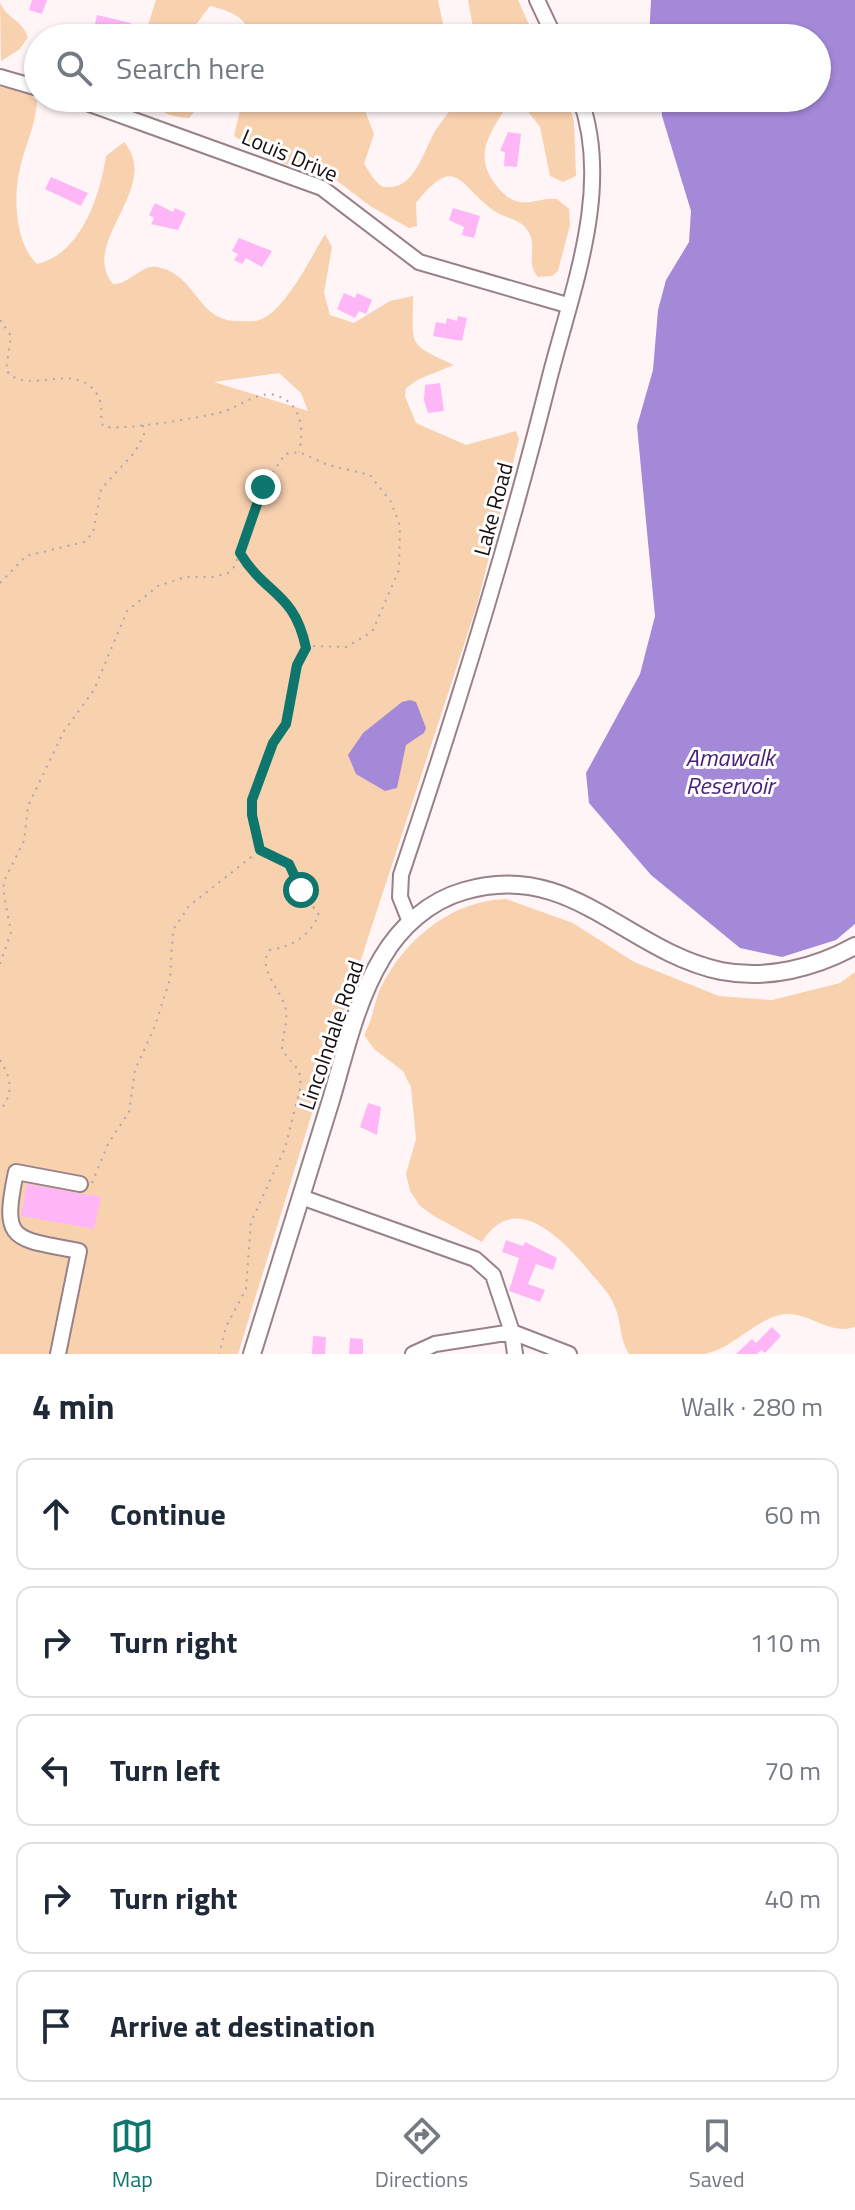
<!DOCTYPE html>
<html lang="en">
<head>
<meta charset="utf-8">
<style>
	body { margin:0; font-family:"Titillium Web",sans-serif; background:#f2f2f3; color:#1f2937 }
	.stop { position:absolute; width:24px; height:24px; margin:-18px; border:6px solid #0f766e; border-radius:50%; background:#fff }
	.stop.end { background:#0f766e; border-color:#fff; box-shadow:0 2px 8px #0008 }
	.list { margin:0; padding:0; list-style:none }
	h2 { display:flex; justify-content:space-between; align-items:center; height:104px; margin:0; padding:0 32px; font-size:34px }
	h2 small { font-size:26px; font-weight:400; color:#747a83 }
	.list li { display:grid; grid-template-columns:52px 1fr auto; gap:24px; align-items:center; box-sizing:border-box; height:112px; margin:0 16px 16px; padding:0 16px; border:2px solid #e0e1e3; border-radius:16px }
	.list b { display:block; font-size:30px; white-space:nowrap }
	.list em { font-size:26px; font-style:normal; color:#747a83 }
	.icon { flex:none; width:44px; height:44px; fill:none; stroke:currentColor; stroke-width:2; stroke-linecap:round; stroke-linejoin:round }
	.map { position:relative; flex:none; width:855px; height:1354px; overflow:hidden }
	.search { position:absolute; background:#fff; box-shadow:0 2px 6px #0004; left:24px; right:24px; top:24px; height:88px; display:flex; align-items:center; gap:20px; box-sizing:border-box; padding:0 28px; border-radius:44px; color:#747a83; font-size:30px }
	.sheet { height:744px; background:#fff }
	nav { display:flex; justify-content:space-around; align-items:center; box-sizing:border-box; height:112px; border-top:2px solid #e0e1e3; background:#fff; font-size:22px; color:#747a83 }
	nav a { display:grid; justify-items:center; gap:4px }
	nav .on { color:#0f766e }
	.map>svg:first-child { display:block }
</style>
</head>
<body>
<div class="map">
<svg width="855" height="1354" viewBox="0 0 855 1354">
	<rect width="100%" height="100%" fill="#fff5f7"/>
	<path fill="#f8d1af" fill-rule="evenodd" d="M156 0H438L446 38H253C244 16 233 12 210 6L186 38H144Z
		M468 0H518L535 38H475Z
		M0 2C6 19 21 18 28 37L20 49 1 61Z
		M0 87 26 91 37 101C36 125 25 145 20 168 13 196 15 244 37 264 81 254 100 196 106 156L124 142C163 187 78 243 113 284 129 285 141 264 157 267 180 271 189 288 203 304 212 316 226 322 240 321 246 321 254 322 259 320 285 312 311 257 325 234L332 247 324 293 330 315 354 323 390 301 413 296C413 347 406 343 454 365L419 379 406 388 405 396 416 423 466 445 516 431 519 439 477 605 332 1048 238 1354H0ZM279 373 301 393 308 411 214 382Z
		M148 98H188L194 112 189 118C170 117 160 113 148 98Z
		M243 98H350L362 103 374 134 364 164C369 170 376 186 385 187 416 191 424 147 437 128 444 118 452 108 460 98H567L574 122 576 176 563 182 550 176 540 127 526 109 504 111C484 141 475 160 499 189 505 195 511 201 520 202 532 204 544 197 557 199L569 209 570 225 558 271 552 276 538 277C525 263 538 246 528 231 521 219 507 219 496 212 459 188 458 150 416 203L417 226 409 228 370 206 332 177 275 161 234 136Z
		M506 899 573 923 634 962 719 996 772 1000 840 983 855 972V1327C830 1335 813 1315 789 1314 759 1314 734 1349 704 1354 681 1354 653 1354 629 1354 619 1339 622 1323 615 1307 610 1293 598 1282 589 1271 563 1240 515 1188 482 1242L434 1216 420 1206 410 1191 406 1174 416 1139 411 1087 403 1071 374 1049 364 1035C374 1018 374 999 383 983 408 937 452 901 506 899Z"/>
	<path fill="#a589d9" d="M651 0H855V924L836 940 782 957 740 948 651 875 589 803 586 773 640 674 655 616 637 426 653 370 658 310 666 280 689 242 691 211 662 116 661 98H817V38H649Z
		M410 700 416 702 426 728 424 733 406 745 397 788 385 791 356 774 348 755 363 733 402 702Z"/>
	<path fill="#feb6f6" d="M32 0H47L42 14 29 10Z
		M97 15 131 23 128 38 94 29Z
		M508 132 521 134 517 167 504 166 505 152 500 151Z
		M51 177 88 193 81 206 45 189Z
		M155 203 173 212 175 208 186 213 178 230 151 224 154 218 149 215Z
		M453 208 480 216 474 238 462 235 464 227 449 220Z
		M239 238 272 251 262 267 246 258 242 264 234 260 238 254 232 251Z
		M344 293 355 298 357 293 372 300 366 314 359 311 355 318 337 309Z
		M458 316 467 318 462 341 433 336 436 322 446 324 447 318 457 321Z
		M440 383 444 411 428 413 424 400 425 385Z
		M368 1103 381 1107 377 1135 360 1127Z
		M27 1184 101 1197 94 1229 21 1216Z
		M506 1240 523 1246 525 1242 557 1258 553 1270 536 1264 528 1284 545 1290 540 1302 509 1291 519 1258 502 1252Z
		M772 1327 781 1336 765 1353 761 1350 757 1354H736L752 1339 756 1343Z
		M313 1336 326 1337 325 1354H312Z
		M350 1338 363 1339V1354H349Z"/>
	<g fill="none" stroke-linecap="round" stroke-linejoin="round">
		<g stroke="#988288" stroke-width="18">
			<path id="minor" d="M537 0 555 38
				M0 77 38 88
				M73 98 322 188 419 262 567 305
				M410 922 400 897 401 875C456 712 505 555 547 388 569 297 614 191 580 98
				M301 1197 475 1259 493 1275 512 1332 435 1344 413 1354
				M58 1354 79 1251C13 1238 1 1243 16 1172L80 1184
				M515 1354 512 1332 569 1354"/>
		</g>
		<g stroke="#988288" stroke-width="20">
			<path id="major" d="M252 1354C279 1269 304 1185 331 1100 345 1053 356 1001 382 958 400 927 429 901 464 891 570 859 626 951 721 971 767 980 815 968 855 946"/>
		</g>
		<path stroke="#b0a7a9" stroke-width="2" stroke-dasharray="2 6" stroke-linecap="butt" d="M0 320 11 336 6 370C27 398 77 358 98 396 104 406 99 416 103 426 116 432 205 417 222 412 238 407 252 395 270 394 300 399 305 426 299 452
			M240 554C266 596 293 591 306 647
			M0 583 26 556 84 542 93 533 101 489 135 452 144 435 143 425
			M0 964 11 932 3 889 5 879 24 841 28 806 64 731 94 690 127 611 158 586 185 577H213L228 573 235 566 258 495 285 454 299 452 328 465 370 475 391 502 400 526 399 570 372 632 346 647 311 646 301 656 286 724 273 743 252 800V815L260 850 289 864 301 890 319 915C308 937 293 946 270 950 255 968 283 991 286 1010 288 1023 282 1037 282 1050L299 1071 301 1085 285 1148 251 1222 246 1289 226 1327 219 1354
			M0 1060C12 1079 14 1093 0 1111
			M92 1183 108 1144 129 1112 135 1070 155 1026 170 979 173 930 189 906 259 851"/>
		<use href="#minor" stroke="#fff" stroke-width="14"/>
		<use href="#major" stroke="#fff" stroke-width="16"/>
	</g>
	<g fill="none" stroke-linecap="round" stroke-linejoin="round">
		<path stroke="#0f766e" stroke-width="10" d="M263 487 240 553C266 596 294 591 306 648L297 665 286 724 273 743 252 800V815L260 850 289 864 301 890"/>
	</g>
	<g text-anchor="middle" stroke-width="6" stroke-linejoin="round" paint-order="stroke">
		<g font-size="22" fill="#160e10" stroke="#fff">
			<text transform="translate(290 155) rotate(23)" y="8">Louis Drive</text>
			<text transform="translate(493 509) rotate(-75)" y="8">Lake Road</text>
			<text transform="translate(331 1035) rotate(-71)" y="8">Lincolndale Road</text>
		</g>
		<g font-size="24" font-style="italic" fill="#4a207d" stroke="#fff">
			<text x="730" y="766">Amawalk<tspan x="730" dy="28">Reservoir</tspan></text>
		</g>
	</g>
</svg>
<div class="stop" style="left:301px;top:890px"></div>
<div class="stop end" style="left:263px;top:487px"></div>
<div class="search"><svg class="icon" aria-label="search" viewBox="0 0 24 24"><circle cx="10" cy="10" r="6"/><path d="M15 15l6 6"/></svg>Search here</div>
</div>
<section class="sheet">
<h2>4 min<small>Walk · 280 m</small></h2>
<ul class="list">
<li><svg class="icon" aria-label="ahead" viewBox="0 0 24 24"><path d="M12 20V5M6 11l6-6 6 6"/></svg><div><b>Continue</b></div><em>60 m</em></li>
<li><svg class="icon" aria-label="right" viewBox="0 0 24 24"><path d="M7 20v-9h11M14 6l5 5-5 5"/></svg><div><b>Turn right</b></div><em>110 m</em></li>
<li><svg class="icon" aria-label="left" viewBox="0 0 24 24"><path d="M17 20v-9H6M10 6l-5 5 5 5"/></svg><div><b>Turn left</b></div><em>70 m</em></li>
<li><svg class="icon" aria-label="right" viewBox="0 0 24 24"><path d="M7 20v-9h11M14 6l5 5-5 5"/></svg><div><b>Turn right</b></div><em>40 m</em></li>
<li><svg class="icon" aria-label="arrive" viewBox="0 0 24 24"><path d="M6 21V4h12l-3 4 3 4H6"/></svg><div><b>Arrive at destination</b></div></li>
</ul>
</section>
<nav>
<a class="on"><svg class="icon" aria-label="map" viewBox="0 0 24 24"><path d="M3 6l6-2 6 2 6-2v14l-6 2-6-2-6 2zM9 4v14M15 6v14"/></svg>Map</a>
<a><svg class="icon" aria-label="directions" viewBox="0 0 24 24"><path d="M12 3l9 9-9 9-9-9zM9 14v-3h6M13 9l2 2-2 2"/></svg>Directions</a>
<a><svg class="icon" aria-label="saved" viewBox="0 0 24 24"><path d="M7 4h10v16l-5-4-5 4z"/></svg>Saved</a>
</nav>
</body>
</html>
